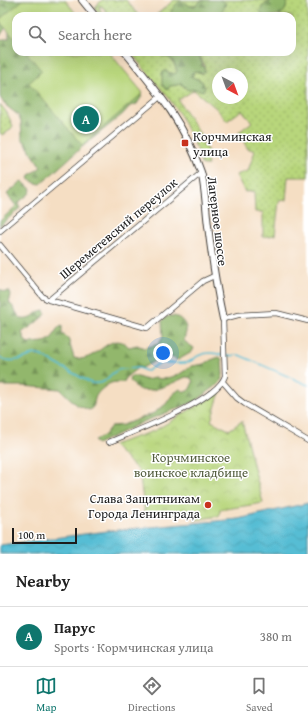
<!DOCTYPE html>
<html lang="en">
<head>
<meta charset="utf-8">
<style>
	body { margin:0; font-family:"Gentium Book Plus",serif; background:#f6f6f6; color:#222 }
	.compass { position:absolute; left:212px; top:68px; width:36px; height:36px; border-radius:50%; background:#fff; box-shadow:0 4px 16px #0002; rotate:139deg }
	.scale { position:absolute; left:12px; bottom:10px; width:65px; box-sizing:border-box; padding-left:4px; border:2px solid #1c1c1c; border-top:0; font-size:11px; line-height:14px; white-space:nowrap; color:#1c1c1c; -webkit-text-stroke:3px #fff; paint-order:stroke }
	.you { position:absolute; left:163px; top:353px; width:14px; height:14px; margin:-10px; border:3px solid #fff; border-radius:50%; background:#1a73e8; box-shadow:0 0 0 6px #1a73e833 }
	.badge { display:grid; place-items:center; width:26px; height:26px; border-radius:50%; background:#0f766e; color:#fff; font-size:13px; font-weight:700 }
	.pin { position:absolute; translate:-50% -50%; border:2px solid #fff; box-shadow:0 1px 4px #0006 }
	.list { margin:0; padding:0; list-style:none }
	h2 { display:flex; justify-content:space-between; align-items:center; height:52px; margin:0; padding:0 16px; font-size:17px }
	h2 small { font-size:13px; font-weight:400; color:#767676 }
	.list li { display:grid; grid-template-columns:26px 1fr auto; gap:12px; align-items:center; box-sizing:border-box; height:60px; padding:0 16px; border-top:1px solid #e0e0e0 }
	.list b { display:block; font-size:15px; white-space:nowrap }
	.list p { margin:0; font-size:13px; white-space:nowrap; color:#767676 }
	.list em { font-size:13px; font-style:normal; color:#767676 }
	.icon { flex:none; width:22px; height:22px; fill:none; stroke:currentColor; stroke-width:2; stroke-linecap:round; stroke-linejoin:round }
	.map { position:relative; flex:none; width:308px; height:554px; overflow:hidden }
	.search { position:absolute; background:#fff; box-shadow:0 4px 16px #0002; left:12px; right:12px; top:12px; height:44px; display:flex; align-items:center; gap:10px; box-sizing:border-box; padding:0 14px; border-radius:12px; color:#767676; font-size:15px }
	.sheet { height:112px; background:#fff }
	nav { display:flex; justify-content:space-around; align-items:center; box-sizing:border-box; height:56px; border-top:1px solid #e0e0e0; background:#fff; font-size:11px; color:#767676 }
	nav a { display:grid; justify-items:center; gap:2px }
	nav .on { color:#0f766e }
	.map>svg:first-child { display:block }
</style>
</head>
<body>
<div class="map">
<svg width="308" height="554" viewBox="0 0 308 554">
	<defs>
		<pattern id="grass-dots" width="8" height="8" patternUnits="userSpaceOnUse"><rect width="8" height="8" fill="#b8d67c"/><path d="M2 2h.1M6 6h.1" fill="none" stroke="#9eb76b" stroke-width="1.8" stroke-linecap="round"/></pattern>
		<pattern id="forest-firs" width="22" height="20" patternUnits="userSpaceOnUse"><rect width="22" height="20" fill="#92b76c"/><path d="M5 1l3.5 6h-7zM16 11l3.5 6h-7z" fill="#769458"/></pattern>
		<pattern id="park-crowns" width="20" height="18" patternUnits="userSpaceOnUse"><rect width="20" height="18" fill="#b8d67c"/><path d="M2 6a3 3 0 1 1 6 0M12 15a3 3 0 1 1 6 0" fill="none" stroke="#9eb76b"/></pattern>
		<pattern id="water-waves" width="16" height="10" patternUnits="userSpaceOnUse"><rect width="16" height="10" fill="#56bdd4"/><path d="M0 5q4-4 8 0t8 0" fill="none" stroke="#4aa2b5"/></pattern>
	</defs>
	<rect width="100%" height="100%" fill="#fff"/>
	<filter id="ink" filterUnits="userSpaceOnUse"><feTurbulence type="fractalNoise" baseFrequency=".025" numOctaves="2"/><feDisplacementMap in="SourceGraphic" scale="8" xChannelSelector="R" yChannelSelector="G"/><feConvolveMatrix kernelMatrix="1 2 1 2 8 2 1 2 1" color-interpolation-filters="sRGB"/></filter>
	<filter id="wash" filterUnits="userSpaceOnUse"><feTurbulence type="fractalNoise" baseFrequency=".012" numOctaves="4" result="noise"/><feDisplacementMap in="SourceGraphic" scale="16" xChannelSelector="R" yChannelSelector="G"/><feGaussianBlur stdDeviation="0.9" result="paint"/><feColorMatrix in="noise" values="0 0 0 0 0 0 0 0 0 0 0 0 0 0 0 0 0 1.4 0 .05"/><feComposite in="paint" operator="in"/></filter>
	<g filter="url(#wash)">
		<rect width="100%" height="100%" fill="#f5dec3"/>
		<path fill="url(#grass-dots)" stroke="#6a794c" fill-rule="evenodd" d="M102 0H126L139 16H108L104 8 99 5 101 13 105 16H101L95 9 96 6Z
			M174 0H202L195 6H190L172 10 170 16H155Z
			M219 0H271L265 4 264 16H238V14L233 15 221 13 223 1Z
			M287 0H308V177H288L286 200 279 201 275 235 263 237V212H255L254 191 245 192 236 175 248 171 255 151 247 148 239 132 252 122 242 110 227 121 216 108 194 90 178 100 203 139 201 141 209 153 205 156 208 165H204L201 164 199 155 202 154 201 152H198L180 115 168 97 130 52C150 52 170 48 177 71L175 74 164 71 168 89 170 86 182 84 185 88 198 79 192 77 194 71 202 73 205 66 199 55 203 52H292V16H279C284 12 287 7 287 0ZM218 74H242V98H218Z
			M0 104 7 113 13 126 9 131 3 135 0 133Z"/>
		<path fill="url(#forest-firs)" stroke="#576a44" d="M0 0H34L11 20 0 36Z
			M202 0H219L223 1 226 4 221 13 233 15 238 13V16H170C172 9 174 5 181 1L190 6H195Z
			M271 0H287C287 17 277 16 264 16L260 12 262 7Z
			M9 32H13L16 35V52H30L139 93 142 96 137 104 129 107 123 114 82 147 41 184 35 183 29 179 30 175 41 167 22 138 21 122 18 115 4 104 0 97V41L3 39H9Z
			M158 52H203L199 55 205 71 202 73 194 71 192 77 202 81 205 88 203 91 196 89 188 90 182 84 170 86 167 90 162 84V73L164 71 175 74 177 71C171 51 167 62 158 52Z
			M22 181 31 189 30 193 18 203 20 208 0 226V221L16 206 7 194Z
			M0 289 5 292 9 291 11 295 9 303C15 307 16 314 21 319 35 321 33 311 44 310L46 314C41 318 36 323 30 327 27 330 24 330 22 333L25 340 29 344C35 341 43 344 49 340 56 336 54 328 62 326V334L68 338 74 358C97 365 110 327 129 347L137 345 144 348 159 344 163 337 162 321C169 311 184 317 186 328 187 332 184 337 184 341L194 348 192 352 178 360 170 357 158 359 142 368H138L135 370 125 378 124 382C120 382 114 382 111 383 106 385 98 392 96 396 93 402 96 407 89 410L77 405 60 389 22 386H0Z
			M219 357 222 359 223 375 220 383 196 401 143 422 97 444 94 441 104 435 111 426 123 425 154 413 166 404 173 394 180 389C188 395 190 389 193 382L191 378 186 377C174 382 151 395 138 389 135 387 132 383 129 380L131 376H135L146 380 154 378 163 379 178 375 192 366 204 364 211 360Z"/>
		<path fill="url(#park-crowns)" stroke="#6a794c" d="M220 392 211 421 229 430 242 421 263 503 220 510 219 516 195 520V513L145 514 139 471 112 445 154 431Z"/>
		<path fill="#b8d67c" stroke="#6a794c" d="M23 0H65L78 16H16V40L0 22V19Z
			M26 52H109L143 93 82 145 29 83 42 71Z"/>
		<path fill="url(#water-waves)" stroke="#396c78" d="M308 503V554H0V545L107 531 238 519Z"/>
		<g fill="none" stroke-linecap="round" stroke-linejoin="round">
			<path stroke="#56bdd4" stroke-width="1.5" d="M226 356 239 355 308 385
				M0 357C9 364 25 359 33 354L42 356 91 383C110 385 104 376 118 370 119 369 137 368 139 368 142 369 144 371 148 371 161 358 168 365 184 363 191 363 194 357 200 355 207 352 216 353 222 355"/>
		</g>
	</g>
	<g filter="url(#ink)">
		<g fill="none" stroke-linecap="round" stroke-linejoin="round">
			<g stroke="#3d3935" stroke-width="6">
				<path id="minor" d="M0 231 161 96
					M0 245 43 297 49 300 147 328 203 281 214 276
					M49 300 201 173
					M223 382 237 398 245 404 308 441
					M109 442C135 431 217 401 225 376L223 319 238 315 276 313 308 321"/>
			</g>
			<g stroke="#3d3935" stroke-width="8">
				<path id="tertiary" d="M82 0 95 16
					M125 52C157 91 184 122 201 172 205 185 206 211 208 226 212 258 216 287 223 319"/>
			</g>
			<use href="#minor" stroke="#fff" stroke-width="4.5"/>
			<use href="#tertiary" stroke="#fff" stroke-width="6"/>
		</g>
	</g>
	<g fill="#c8321e" stroke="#fff" stroke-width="1.5">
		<rect x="181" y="139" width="8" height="8" rx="2"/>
		<circle cx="208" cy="505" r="4"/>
	</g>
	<g text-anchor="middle" stroke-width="3" stroke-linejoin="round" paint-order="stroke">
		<g font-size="13" fill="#1c1c1c" stroke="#fff" text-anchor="start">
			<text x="193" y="141">Корчминская<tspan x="193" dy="15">улица</tspan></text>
			<text x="200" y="503" text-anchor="end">Слава Защитникам<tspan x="200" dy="15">Города Ленинграда</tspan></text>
		</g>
		<g font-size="13" fill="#1c1c1c" stroke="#fff">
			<text transform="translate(218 221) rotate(83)" y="5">Лагерное шоссе</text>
			<text transform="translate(118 228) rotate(-40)" y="5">Шереметевский переулок</text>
		</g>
		<g font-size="13" fill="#535d3e" stroke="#fff">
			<text x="191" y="462">Корчминское<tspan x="191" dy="15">воинское кладбище</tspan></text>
		</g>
	</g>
</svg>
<svg class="compass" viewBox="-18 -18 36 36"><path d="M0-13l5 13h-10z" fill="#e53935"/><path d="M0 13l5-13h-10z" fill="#767676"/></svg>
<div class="scale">100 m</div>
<div class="you"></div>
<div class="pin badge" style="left:86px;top:119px">A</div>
<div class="search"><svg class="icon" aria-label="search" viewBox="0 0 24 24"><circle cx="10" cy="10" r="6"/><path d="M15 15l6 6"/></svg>Search here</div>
</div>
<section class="sheet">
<h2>Nearby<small></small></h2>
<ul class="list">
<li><span class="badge">A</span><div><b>Парус</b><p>Sports · Кормчинская улица</p></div><em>380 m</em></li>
</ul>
</section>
<nav>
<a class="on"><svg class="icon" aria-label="map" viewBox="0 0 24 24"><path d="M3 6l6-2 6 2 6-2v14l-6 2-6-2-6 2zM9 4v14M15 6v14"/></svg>Map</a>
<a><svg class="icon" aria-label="directions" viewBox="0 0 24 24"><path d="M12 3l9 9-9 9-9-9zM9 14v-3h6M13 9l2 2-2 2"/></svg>Directions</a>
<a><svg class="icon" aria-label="saved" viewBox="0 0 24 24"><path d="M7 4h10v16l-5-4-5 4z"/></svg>Saved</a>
</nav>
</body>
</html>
